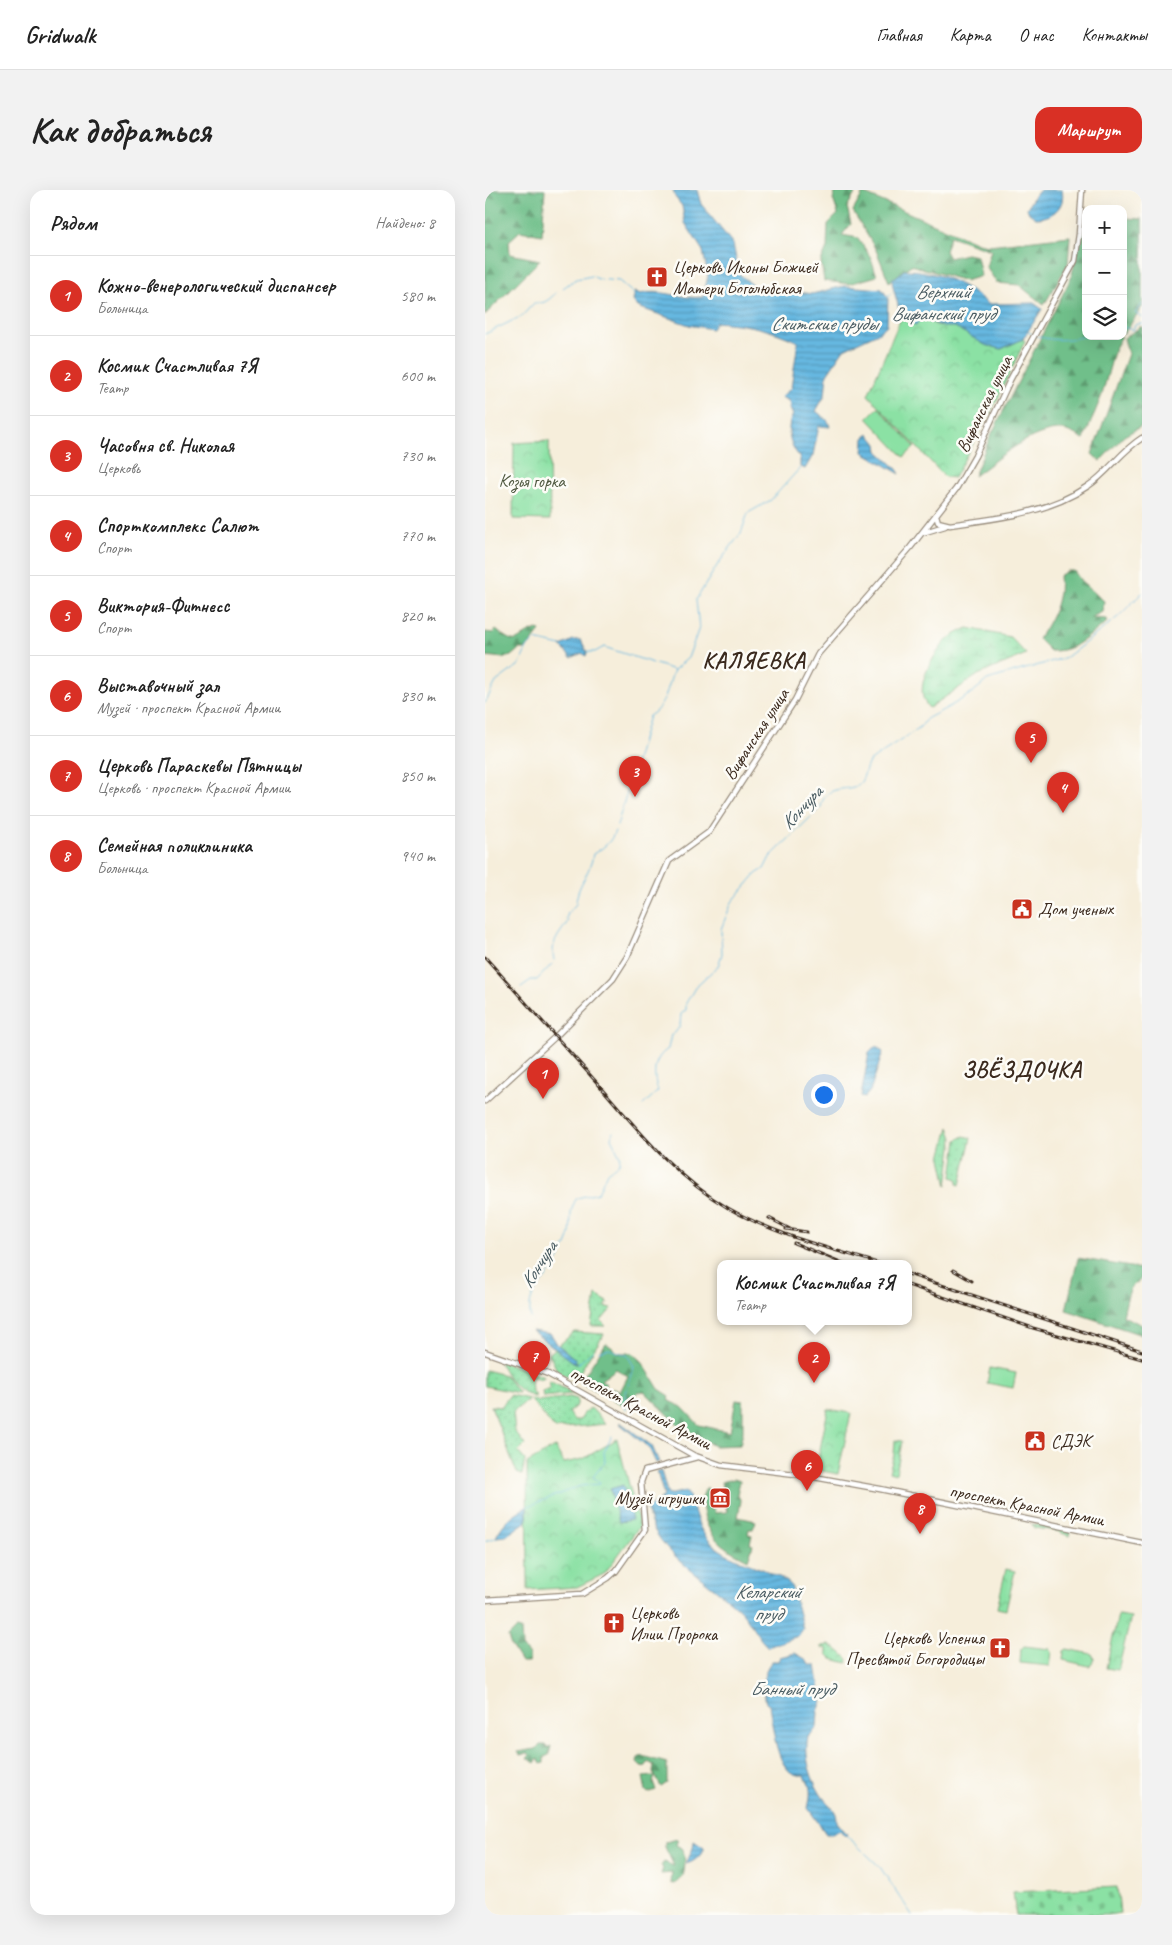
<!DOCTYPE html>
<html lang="ru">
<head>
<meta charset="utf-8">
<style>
	body { margin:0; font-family:Caveat,sans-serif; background:#f2f2f2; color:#222 }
	.controls { position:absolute; right:15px; top:15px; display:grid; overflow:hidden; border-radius:10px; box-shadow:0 5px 20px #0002 }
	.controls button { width:45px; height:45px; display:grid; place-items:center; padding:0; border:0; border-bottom:1px solid #e0e0e0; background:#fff; color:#222; font:25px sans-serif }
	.you { position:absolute; left:338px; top:904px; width:18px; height:18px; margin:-12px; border:4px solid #fff; border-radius:50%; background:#1a73e8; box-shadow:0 0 0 8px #1a73e833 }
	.badge { display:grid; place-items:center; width:32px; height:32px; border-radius:50%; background:#d93025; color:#fff; font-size:16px; font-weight:700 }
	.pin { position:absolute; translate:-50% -41px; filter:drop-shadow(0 1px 2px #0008) }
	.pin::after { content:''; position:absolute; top:26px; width:18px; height:15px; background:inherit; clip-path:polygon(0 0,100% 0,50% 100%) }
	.popup { position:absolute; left:232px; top:1070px; width:195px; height:65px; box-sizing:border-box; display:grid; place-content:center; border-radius:10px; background:#fff; filter:drop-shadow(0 1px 4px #0005); font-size:16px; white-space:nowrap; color:#767676 }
	.popup b { font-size:19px; color:#222 }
	.popup::after { content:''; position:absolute; left:50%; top:100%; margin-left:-10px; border:10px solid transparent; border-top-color:#fff }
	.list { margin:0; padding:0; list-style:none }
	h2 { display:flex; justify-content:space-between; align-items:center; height:65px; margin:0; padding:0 20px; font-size:21px }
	h2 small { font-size:16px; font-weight:400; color:#767676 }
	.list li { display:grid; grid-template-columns:32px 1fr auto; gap:15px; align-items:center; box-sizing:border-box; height:80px; padding:0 20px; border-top:1px solid #e0e0e0 }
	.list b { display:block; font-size:19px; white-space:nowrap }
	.list p { margin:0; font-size:16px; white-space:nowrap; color:#767676 }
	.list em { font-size:16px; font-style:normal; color:#767676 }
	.icon { flex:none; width:28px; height:28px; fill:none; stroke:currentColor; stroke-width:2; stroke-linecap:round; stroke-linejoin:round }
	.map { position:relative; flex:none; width:657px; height:1725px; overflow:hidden; border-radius:15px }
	header { display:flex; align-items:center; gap:30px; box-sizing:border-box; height:70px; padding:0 25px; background:#fff; border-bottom:1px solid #e0e0e0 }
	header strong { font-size:24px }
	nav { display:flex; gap:28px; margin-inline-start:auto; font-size:18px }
	.intro { display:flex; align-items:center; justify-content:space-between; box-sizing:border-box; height:120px; padding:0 30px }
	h1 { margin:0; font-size:35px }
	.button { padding:12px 22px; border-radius:15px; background:#d93025; color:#fff; font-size:18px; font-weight:700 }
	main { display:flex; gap:30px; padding:0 30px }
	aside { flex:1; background:#fff; border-radius:15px; box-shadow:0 5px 20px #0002 }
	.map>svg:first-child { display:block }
</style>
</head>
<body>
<header>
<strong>Gridwalk</strong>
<nav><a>Главная</a><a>Карта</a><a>О нас</a><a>Контакты</a></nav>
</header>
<div class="intro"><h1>Как добраться</h1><a class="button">Маршрут</a></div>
<main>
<aside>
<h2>Рядом<small>Найдено: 8</small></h2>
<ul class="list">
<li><span class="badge">1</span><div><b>Кожно-венерологический диспансер</b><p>Больница</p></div><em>580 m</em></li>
<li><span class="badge">2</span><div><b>Космик Счастливая 7Я</b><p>Театр</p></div><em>600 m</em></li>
<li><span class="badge">3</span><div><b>Часовня св. Николая</b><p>Церковь</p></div><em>730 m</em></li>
<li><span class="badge">4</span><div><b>Спорткомплекс Салют</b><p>Спорт</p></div><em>770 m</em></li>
<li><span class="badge">5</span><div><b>Виктория-Фитнесс</b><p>Спорт</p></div><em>820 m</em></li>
<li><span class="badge">6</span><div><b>Выставочный зал</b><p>Музей · проспект Красной Армии</p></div><em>830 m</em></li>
<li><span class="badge">7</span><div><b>Церковь Параскевы Пятницы</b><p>Церковь · проспект Красной Армии</p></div><em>850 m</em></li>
<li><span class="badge">8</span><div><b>Семейная поликлиника</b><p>Больница</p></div><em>940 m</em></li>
</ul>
</aside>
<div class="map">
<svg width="657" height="1725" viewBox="0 0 657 1725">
	<defs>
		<pattern id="grass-dots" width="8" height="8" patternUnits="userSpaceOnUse" patternTransform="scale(1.25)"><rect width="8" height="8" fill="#8be1a4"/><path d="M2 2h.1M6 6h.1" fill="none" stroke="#79c18d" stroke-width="1.8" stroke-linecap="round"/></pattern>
		<pattern id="forest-firs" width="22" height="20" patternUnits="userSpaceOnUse" patternTransform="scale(1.25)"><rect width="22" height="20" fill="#70bf8a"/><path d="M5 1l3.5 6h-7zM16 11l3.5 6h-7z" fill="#5d9b70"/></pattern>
		<pattern id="wetland-marsh" width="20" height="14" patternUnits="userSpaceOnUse" patternTransform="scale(1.25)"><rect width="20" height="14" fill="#8be1a4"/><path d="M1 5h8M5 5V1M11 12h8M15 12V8" fill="none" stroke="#79c18d"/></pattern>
		<pattern id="cemetery-stones" width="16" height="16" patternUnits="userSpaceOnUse" patternTransform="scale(1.25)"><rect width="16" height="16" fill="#8be1a4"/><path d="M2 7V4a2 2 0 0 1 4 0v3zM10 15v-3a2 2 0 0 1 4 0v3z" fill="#79c18d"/></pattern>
		<pattern id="park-crowns" width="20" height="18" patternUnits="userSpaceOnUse" patternTransform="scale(1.25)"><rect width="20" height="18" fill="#8be1a4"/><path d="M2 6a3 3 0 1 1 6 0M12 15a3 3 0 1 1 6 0" fill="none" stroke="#79c18d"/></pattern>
		<pattern id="water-rules" width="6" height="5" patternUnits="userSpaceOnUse" patternTransform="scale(1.25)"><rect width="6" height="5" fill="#66b8e1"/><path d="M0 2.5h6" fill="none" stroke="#5596b6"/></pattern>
	</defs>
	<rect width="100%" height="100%" fill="#fdfcf7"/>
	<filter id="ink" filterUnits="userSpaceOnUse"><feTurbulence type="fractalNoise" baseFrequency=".02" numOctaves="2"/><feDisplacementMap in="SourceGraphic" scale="10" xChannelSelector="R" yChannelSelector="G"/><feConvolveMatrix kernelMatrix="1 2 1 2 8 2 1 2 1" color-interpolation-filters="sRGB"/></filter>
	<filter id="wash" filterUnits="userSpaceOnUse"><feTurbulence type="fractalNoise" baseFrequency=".0096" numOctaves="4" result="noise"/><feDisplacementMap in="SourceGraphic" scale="20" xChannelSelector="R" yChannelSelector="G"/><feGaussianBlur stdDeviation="1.12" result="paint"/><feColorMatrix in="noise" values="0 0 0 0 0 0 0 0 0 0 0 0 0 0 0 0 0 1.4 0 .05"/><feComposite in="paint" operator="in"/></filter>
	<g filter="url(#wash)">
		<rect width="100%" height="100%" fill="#f6eedb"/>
		<path fill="url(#grass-dots)" stroke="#638661" d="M464 937 468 948 462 996 456 968Z
			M479 946 486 948 475 995 472 994V989L467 987 472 950Z
			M111 1105 123 1112 120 1117 127 1118 116 1131 121 1136H106Z
			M89 1142 119 1144 93 1185 85 1188 73 1182 64 1164Z
			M16 1171 59 1187 58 1189 46 1187 47 1203H50V1207C32 1202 24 1189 15 1174Z
			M0 1180 20 1185 34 1203 0 1196Z
			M64 1191 98 1208 87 1204 58 1207 57 1201 65 1198Z
			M25 1205 44 1209 28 1222 30 1242 40 1255 33 1262 40 1270 37 1285 32 1283 6 1216 16 1217Z
			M85 1207 92 1209V1215L84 1222 89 1230H95L99 1223 106 1218 121 1234 70 1239 45 1209 54 1211Z
			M410 1250 417 1251 411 1284 404 1282 409 1265Z
			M547 1334 585 1341 584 1346 572 1341 549 1338Z
			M344 1455 352 1459 363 1469 362 1473 347 1469 342 1464V1458H337V1456Z"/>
		<path fill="url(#forest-firs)" stroke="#567454" d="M0 0H60L57 45 35 41 24 51 25 64 55 70 0 125Z
			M351 0 371 2 362 17 366 34 357 45 373 48 386 68 392 86 364 94 339 91 336 72 342 58 343 34 353 24 348 9Z
			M378 3 493 53 504 55 585 46 583 74 559 115 534 95 512 93 501 77 506 60 465 46 460 61 464 68 481 64 492 66 496 86 480 91 426 75 404 92 391 60 368 21Z
			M601 27V146H637L630 158 617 205 599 249C593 246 584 241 578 240 548 238 511 270 489 286L505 247 586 88Z
			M638 28 657 29V117L638 145Z
			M657 136V236L639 246 615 271 607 264 643 164 639 148Z
			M582 381H589L596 391 619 411 617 422 605 428 621 429 622 432C603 446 590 462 565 461L553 449C566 431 577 409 574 386Z
			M52 439 55 441 41 459H34L26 466 18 468 0 466V442L8 443 11 440C36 460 29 446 52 439Z
			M593 1068 657 1079C657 1095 653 1089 646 1098 642 1105 640 1118 638 1126L657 1135V1145L581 1120Z
			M121 1153 134 1163H148L156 1170 174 1199 185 1206 184 1211 197 1217 214 1235 245 1242 251 1210 258 1211V1242L255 1255 229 1256 194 1235 159 1201 153 1202 143 1217 120 1206 127 1198 135 1202 143 1186 131 1179 116 1190 121 1194 116 1203 95 1192Z
			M249 1289 255 1291 252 1304 256 1311 253 1327 271 1331 268 1339H264L263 1344 267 1345 265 1354 268 1355 263 1370C253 1365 241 1359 233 1351 221 1340 211 1310 222 1297L226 1320 229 1319 230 1323 242 1322 236 1292Z
			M31 1439 36 1440 37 1457 44 1465V1472H36L26 1456 23 1447Z
			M55 1555H60L62 1558 66 1556 64 1565 59 1567V1573L56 1574 53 1569 50 1573 42 1568 45 1565 43 1563 35 1565 33 1562 51 1559Z
			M157 1566 182 1573V1593L176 1597 168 1582 169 1575 163 1572 161 1576 156 1577 152 1573 153 1568Z
			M170 1586 168 1593 171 1600 163 1603 161 1601 158 1587Z
			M193 1649 191 1655 198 1659C200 1671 203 1689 189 1694L186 1693 187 1683 176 1684 178 1678 176 1676 179 1672 189 1676 180 1657V1652Z"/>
		<path fill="url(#wetland-marsh)" stroke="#638661" d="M483 438 525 447 541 464 493 485 444 518C426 500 448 465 462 450 468 445 476 441 483 438Z"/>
		<path fill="url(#cemetery-stones)" stroke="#638661" d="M632 1697 635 1723 623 1725H531L528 1702Z"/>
		<path fill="url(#park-crowns)" stroke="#638661" d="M436 127 451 135 470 136 516 159 538 149 540 151 512 210 469 288 460 287 383 205 415 130 418 129 430 135Z
			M64 251 65 330 28 329 29 253Z
			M343 1219 366 1223 353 1284 331 1280Z
			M132 1249 155 1336 119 1384 92 1397 43 1400 42 1273 70 1257 79 1273 98 1269Z
			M521 1379 530 1381 521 1420 512 1418Z
			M633 1425 646 1427 633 1480 621 1478Z"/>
		<path fill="#8be1a4" stroke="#638661" d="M393 217 430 257 419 267 382 228Z
			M505 1178 531 1183 528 1198 502 1193Z
			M539 1456 565 1459 567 1462 565 1476 535 1473 536 1459Z
			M582 1459 607 1464 609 1468 607 1474 604 1476 578 1470 579 1461Z"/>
		<path fill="url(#water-rules)" stroke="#507180" d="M188 0H212L216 14 248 54 254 84 269 96 327 104 359 96 397 99 403 108 402 135 393 143 359 159 342 184 340 205 331 221 343 231 345 237 334 236 328 265 320 279 315 277V267C305 257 300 237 308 225L305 219 304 211 296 207 306 198 313 152C286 139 261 134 231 132L227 139 204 135 153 117 148 111 150 101 155 104C176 98 197 110 218 107L223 86 218 61 200 33 197 16 190 7Z
			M555 0H577C581 17 567 28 551 28L544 23 542 18 549 6Z
			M419 80C449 80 481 93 503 114L549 113 557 119 538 149 516 159 500 155 470 137H458L436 127 431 135 426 133 427 122H423L425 125 414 127C415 114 408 103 407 90Z
			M384 244 392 254 393 261 412 279 415 284 378 262 379 248Z
			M88 450H96L102 462 101 466 97 463 86 468 76 456Z
			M391 856 398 862 385 901 379 908 376 906 384 863Z
			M47 1141 66 1144 72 1154 90 1169 92 1175Z
			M135 1232 167 1256 174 1272 171 1273 164 1258 134 1233Z
			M176 1281 183 1305 201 1301C210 1315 210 1334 221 1347 241 1373 285 1376 306 1395L318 1439 313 1446 283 1457C273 1449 265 1430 255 1420 225 1391 169 1363 162 1319L179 1306 172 1282Z
			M138 1295 147 1330 134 1332 125 1299Z
			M42 1317V1331L21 1346 11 1347C17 1334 28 1323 42 1317Z
			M310 1463 322 1470 324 1475H331L337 1512 333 1521 332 1538 323 1547C319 1566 325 1586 335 1603 341 1614 353 1618 352 1632L362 1644 360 1646 355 1640 347 1644H341L323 1618C326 1605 327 1596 319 1585 291 1590 288 1535 284 1515L281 1513C278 1496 276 1484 287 1471H293L295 1467Z
			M209 1651 219 1658C216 1667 208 1672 201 1674L208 1658Z"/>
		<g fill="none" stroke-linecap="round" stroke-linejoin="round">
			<path stroke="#66b8e1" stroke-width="1" d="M78 98 91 89 107 86 113 89 134 91 150 105
				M402 108 407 102
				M657 114 650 123 657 127
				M638 137 648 140 650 135 657 133
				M543 142C563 152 580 151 601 146
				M0 144 37 126 49 113C61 114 63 110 72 102
				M102 462H110L119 457 189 480 203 468 214 438 211 410 233 374 256 343 263 323 286 310 315 278
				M0 513 11 492 34 475 43 456 50 450 76 456
				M132 636 164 526C181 517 182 497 189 480
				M69 770C65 752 74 746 83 731L81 729 83 723 91 714C91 696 106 683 108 664 118 658 126 653 130 641
				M36 797 46 790H52L67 774
				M158 915 173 901C168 886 167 869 183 859L186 845 189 844 195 836 196 824 201 820V813L211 796 233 776 237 764 236 739 247 712 271 684 279 679 285 667 336 617C340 592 364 603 374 594 379 590 380 579 384 572 400 560 419 549 435 537 439 534 439 530 443 528 462 518 486 506 502 490L582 467 633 427 657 403
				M46 1128C41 1109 52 1097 64 1084 71 1076 79 1060 83 1050 89 1037 81 1024 92 1008L113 1003 122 982 134 973 135 966 126 948 128 942
				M114 1161 124 1159 142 1165 149 1176C147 1191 136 1204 141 1220
				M93 1174 109 1160
				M41 1317 95 1296 114 1294 115 1292 108 1287 120 1272 119 1262 127 1246
				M0 1351 12 1347
				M361 1645 395 1677 427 1725"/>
		</g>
	</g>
	<g filter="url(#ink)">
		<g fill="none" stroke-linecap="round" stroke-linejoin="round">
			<g stroke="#988c7c" stroke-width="7">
				<path id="secondary" d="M451 325 453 332 465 335C513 328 562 324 603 296 623 283 636 261 657 248
					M437 343 460 336
					M0 911 69 848 128 789 142 767 184 671 224 642 310 510 333 464 425 358 471 299 490 266 525 190 590 71 594 44 597 0
					M0 1162 63 1184 208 1265 236 1275 318 1285 395 1299 657 1353
					M0 1410 97 1404 123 1388 131 1381 160 1340 156 1292 160 1281 212 1267"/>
			</g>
			<use href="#secondary" stroke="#fff" stroke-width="4.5"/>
			<g stroke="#3b2a1e" stroke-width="3">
				<path id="rail" d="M0 767C38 810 76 852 114 895 153 940 190 987 243 1018 290 1045 344 1058 396 1074
					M284 1028 307 1040
					M301 1039 322 1042
					M309 1053 360 1074
					M468 1080 487 1091
					M423 1084 657 1161
					M423 1095 548 1138 657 1169"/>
			</g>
			<use href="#rail" stroke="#fdfcf7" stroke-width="1" stroke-dasharray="4" stroke-linecap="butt"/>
		</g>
	</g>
	<defs>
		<g id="church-square" transform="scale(1.125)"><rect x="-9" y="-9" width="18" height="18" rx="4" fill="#c8321e" stroke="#fdfcf7"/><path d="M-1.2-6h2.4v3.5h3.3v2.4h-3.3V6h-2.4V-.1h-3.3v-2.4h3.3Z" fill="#fff"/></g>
		<g id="civic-square" transform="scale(1.125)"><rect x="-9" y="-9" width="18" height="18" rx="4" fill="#c8321e" stroke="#fdfcf7"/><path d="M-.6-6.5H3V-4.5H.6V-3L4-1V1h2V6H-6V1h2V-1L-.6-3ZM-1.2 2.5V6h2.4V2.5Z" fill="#fff"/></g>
		<g id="museum-square" transform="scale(1.125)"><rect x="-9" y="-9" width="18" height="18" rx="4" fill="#c8321e" stroke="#fdfcf7"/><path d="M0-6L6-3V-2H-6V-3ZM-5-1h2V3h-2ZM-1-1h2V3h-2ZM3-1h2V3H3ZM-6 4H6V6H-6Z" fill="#fff"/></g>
	</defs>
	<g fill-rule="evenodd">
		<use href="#church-square" x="172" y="87"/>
		<use href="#civic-square" x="537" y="719"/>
		<use href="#civic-square" x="550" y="1251"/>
		<use href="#museum-square" x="235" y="1308"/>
		<use href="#church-square" x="129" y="1433"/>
		<use href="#church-square" x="515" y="1458"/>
	</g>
	<g text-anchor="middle" stroke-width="5" stroke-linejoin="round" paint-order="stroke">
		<g font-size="18" fill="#3b2a1e" stroke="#fdfcf7" text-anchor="start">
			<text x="188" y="83">Церковь Иконы Божией<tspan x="188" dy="21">Матери Боголюбская</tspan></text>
			<text x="553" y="725">Дом ученых</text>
			<text x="566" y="1257">СДЭК</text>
			<text x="219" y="1314" text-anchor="end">Музей игрушки</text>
			<text x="145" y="1429">Церковь<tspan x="145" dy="21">Илии Пророка</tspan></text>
			<text x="499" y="1454" text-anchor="end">Церковь Успения<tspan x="499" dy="21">Пресвятой Богородицы</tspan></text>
		</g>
		<g font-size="18" fill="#3b2a1e" stroke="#fdfcf7">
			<text transform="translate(499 214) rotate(-64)" y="6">Вифанская улица</text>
			<text transform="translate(271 544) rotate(-57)" y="6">Вифанская улица</text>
			<text transform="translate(156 1218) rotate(28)" y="6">проспект Красной Армии</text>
			<text transform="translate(542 1315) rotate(11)" y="6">проспект Красной Армии</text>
		</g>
		<g font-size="18" fill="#4f5840" stroke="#fdfcf7">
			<text x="47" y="297">Козья горка</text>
		</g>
		<g font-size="19" font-style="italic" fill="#4a5c62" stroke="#fdfcf7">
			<text x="458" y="108">Верхний<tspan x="458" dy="22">Вифанский пруд</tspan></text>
			<text x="339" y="140">Скитские пруды</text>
			<text transform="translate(316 617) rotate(-47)" y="7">Кончура</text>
			<text transform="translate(53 1074) rotate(-57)" y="7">Кончура</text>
			<text x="283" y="1408">Келарский<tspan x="283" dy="22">пруд</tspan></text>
			<text x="307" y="1505">Банный пруд</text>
		</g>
		<g font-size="22" font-weight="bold" letter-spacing="1" fill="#3b2a1e" stroke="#fdfcf7">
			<text x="269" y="478">КАЛЯЕВКА</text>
			<text x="537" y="887">ЗВЁЗДОЧКА</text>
		</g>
	</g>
</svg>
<div class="controls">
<button>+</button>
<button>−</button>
<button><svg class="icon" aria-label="layers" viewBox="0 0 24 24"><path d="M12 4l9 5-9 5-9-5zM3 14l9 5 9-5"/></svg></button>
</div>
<div class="you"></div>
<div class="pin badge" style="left:58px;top:909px">1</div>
<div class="pin badge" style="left:329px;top:1193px">2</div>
<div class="popup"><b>Космик Счастливая 7Я</b>Театр</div>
<div class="pin badge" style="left:150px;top:607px">3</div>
<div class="pin badge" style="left:578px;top:623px">4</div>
<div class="pin badge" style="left:546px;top:573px">5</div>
<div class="pin badge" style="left:322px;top:1301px">6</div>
<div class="pin badge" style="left:49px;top:1192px">7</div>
<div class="pin badge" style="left:435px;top:1344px">8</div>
</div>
</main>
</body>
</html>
